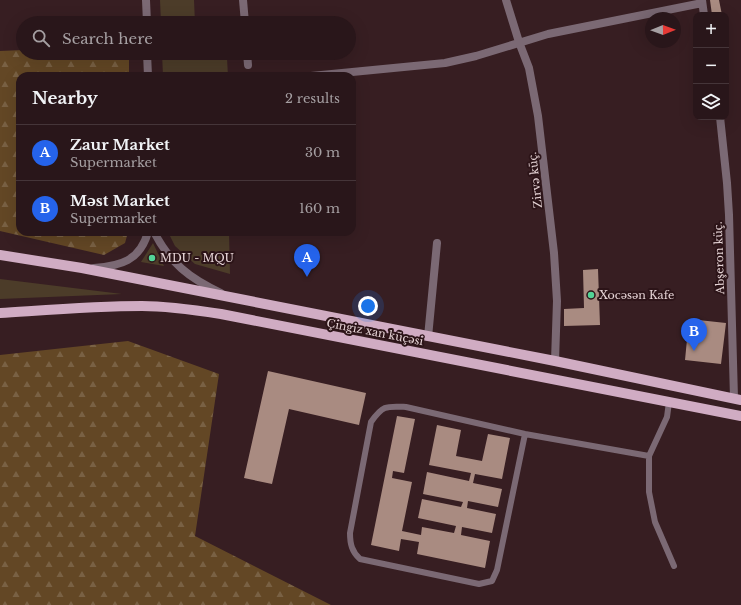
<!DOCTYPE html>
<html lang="en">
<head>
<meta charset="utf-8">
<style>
	body { margin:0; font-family:"Libre Baskerville",serif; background:#311f23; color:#f1f3f6 }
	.controls { position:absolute; right:12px; top:12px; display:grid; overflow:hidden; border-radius:8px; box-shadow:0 4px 16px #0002 }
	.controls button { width:36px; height:36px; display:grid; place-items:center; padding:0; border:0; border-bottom:1px solid #453539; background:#29161a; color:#f1f3f6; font:20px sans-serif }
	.compass { position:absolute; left:645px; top:12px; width:36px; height:36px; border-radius:50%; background:#29161a; box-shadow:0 4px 16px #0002; rotate:89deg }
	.you { position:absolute; left:368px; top:306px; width:14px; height:14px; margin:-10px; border:3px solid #fff; border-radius:50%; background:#1a73e8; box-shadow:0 0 0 6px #1a73e833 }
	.badge { display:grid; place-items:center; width:26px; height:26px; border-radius:50%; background:#2563eb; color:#fff; font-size:13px; font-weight:700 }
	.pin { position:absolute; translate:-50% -33px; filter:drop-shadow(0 1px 2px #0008) }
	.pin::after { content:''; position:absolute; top:21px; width:14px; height:12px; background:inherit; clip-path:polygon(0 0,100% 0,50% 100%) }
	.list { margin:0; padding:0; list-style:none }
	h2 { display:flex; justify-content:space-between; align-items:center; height:52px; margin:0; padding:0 16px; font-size:17px }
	h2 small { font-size:13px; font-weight:400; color:#a59fa2 }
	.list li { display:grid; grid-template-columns:26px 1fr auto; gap:12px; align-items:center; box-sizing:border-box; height:56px; padding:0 16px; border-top:1px solid #453539 }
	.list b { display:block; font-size:15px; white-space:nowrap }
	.list p { margin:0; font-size:13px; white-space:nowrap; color:#a59fa2 }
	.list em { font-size:13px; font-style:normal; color:#a59fa2 }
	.icon { flex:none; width:22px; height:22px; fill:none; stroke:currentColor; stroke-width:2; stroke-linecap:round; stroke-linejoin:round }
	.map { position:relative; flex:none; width:741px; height:605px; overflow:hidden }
	.search { position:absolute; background:#29161a; box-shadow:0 4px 16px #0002; left:16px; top:16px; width:340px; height:44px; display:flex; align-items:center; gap:10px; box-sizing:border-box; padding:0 14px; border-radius:22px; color:#a59fa2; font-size:15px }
	.panel { position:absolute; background:#29161a; box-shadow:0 4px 16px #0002; left:16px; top:72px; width:340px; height:164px; border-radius:12px }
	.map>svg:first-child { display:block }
</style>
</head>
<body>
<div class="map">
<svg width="741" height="605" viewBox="0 0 741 605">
	<defs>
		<pattern id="forest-firs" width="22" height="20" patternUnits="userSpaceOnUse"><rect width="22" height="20" fill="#634725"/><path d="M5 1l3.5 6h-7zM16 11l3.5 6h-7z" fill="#796144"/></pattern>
	</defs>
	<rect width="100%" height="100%" fill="#371e22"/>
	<path fill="#4c3c29" d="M160 0H194L195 23H161Z
		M162 53H196L197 60 227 58 228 76H163Z
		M168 232H229L230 274 195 264 175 246Z
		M153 243 164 266 141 262Z
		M0 279 122 294 0 299Z"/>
	<path fill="url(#forest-firs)" d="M23 50V53H129V76H20V232H128L125 243 104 255 0 231V51Z
		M128 341 219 374 195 536 331 605H0V355Z"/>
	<path fill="#a98b81" d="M710 0H719L722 15H712Z
		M598 269 600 325 564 326V309L584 308 583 270Z
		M689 319 726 323 721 364 685 360Z
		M268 371 366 393 359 425 289 409 272 484 244 478Z
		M397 416 415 419 404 473 393 471 392 478 412 482 402 531 421 535 422 527 454 533 456 526 418 518 422 499 461 507 463 502 423 494 427 472 469 481 471 473 429 465 437 425 461 430 456 456 482 461 488 434 510 438 502 479 475 474 473 483 502 489 498 507 468 501 467 508 496 514 492 533 462 527 461 535 490 541 485 568 417 554 419 542 401 539 399 551 371 545Z"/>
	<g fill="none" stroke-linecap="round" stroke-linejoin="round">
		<path stroke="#7b6974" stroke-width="6" d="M525 434 497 570 492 581 479 584 360 559C352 552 350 544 350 533L371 422C383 405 386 406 406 407L525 434 649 456 667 417 669 402
			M649 456V492L655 522 674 566"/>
		<path stroke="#7b6974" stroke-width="8" d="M146 0 147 23
			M243 0 245 23
			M506 0 519 42 529 68 538 116 554 253 557 301 555 361
			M702 0 704 15
			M147 53 148 76
			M247 53 248 65
			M311 76 445 63 476 56 548 34 702 3
			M720 117 727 183 729 215 734 398
			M154 232C170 263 189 278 221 293
			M94 268C120 266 140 261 148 232
			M428 337 437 243"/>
		<path stroke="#d0acc3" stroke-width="10" d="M0 255 82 268 555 361 741 400
			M0 313C47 310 94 306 142 306 168 306 195 310 221 314L741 416"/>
	</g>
	<g fill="#53d396" stroke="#2c1418" stroke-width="1.5">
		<circle cx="152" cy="258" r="4"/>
		<circle cx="591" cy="295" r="4"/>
	</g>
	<g text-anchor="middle" stroke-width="4" stroke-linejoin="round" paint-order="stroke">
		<g font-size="11" fill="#e6d4d6" stroke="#2c1418">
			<text transform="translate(535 180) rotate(-96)" y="4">Zirvə küç.</text>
			<text transform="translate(719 258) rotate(-92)" y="4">Abşeron küç.</text>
			<text transform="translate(375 332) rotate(11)" y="4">Çingiz xan küçəsi</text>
		</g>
		<g font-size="11" fill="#e6d4d6" stroke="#2c1418" text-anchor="start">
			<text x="160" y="262">MDU - MQU</text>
			<text x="599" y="299">Xocəsən Kafe</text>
		</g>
	</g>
</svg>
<div class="controls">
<button>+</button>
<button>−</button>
<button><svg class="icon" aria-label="layers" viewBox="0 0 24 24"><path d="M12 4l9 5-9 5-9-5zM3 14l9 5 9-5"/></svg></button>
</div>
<svg class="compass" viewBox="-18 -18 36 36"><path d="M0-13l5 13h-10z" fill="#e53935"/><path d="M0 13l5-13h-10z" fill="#a59fa2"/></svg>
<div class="you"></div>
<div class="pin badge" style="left:307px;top:277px">A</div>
<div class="pin badge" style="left:694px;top:351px">B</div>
<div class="search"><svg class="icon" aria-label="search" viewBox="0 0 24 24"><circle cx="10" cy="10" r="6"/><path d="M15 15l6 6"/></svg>Search here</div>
<section class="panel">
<h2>Nearby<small>2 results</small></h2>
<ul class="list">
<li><span class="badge">A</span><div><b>Zaur Market</b><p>Supermarket</p></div><em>30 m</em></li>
<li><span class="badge">B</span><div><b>Məst Market</b><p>Supermarket</p></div><em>160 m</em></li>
</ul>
</section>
</div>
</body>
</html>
